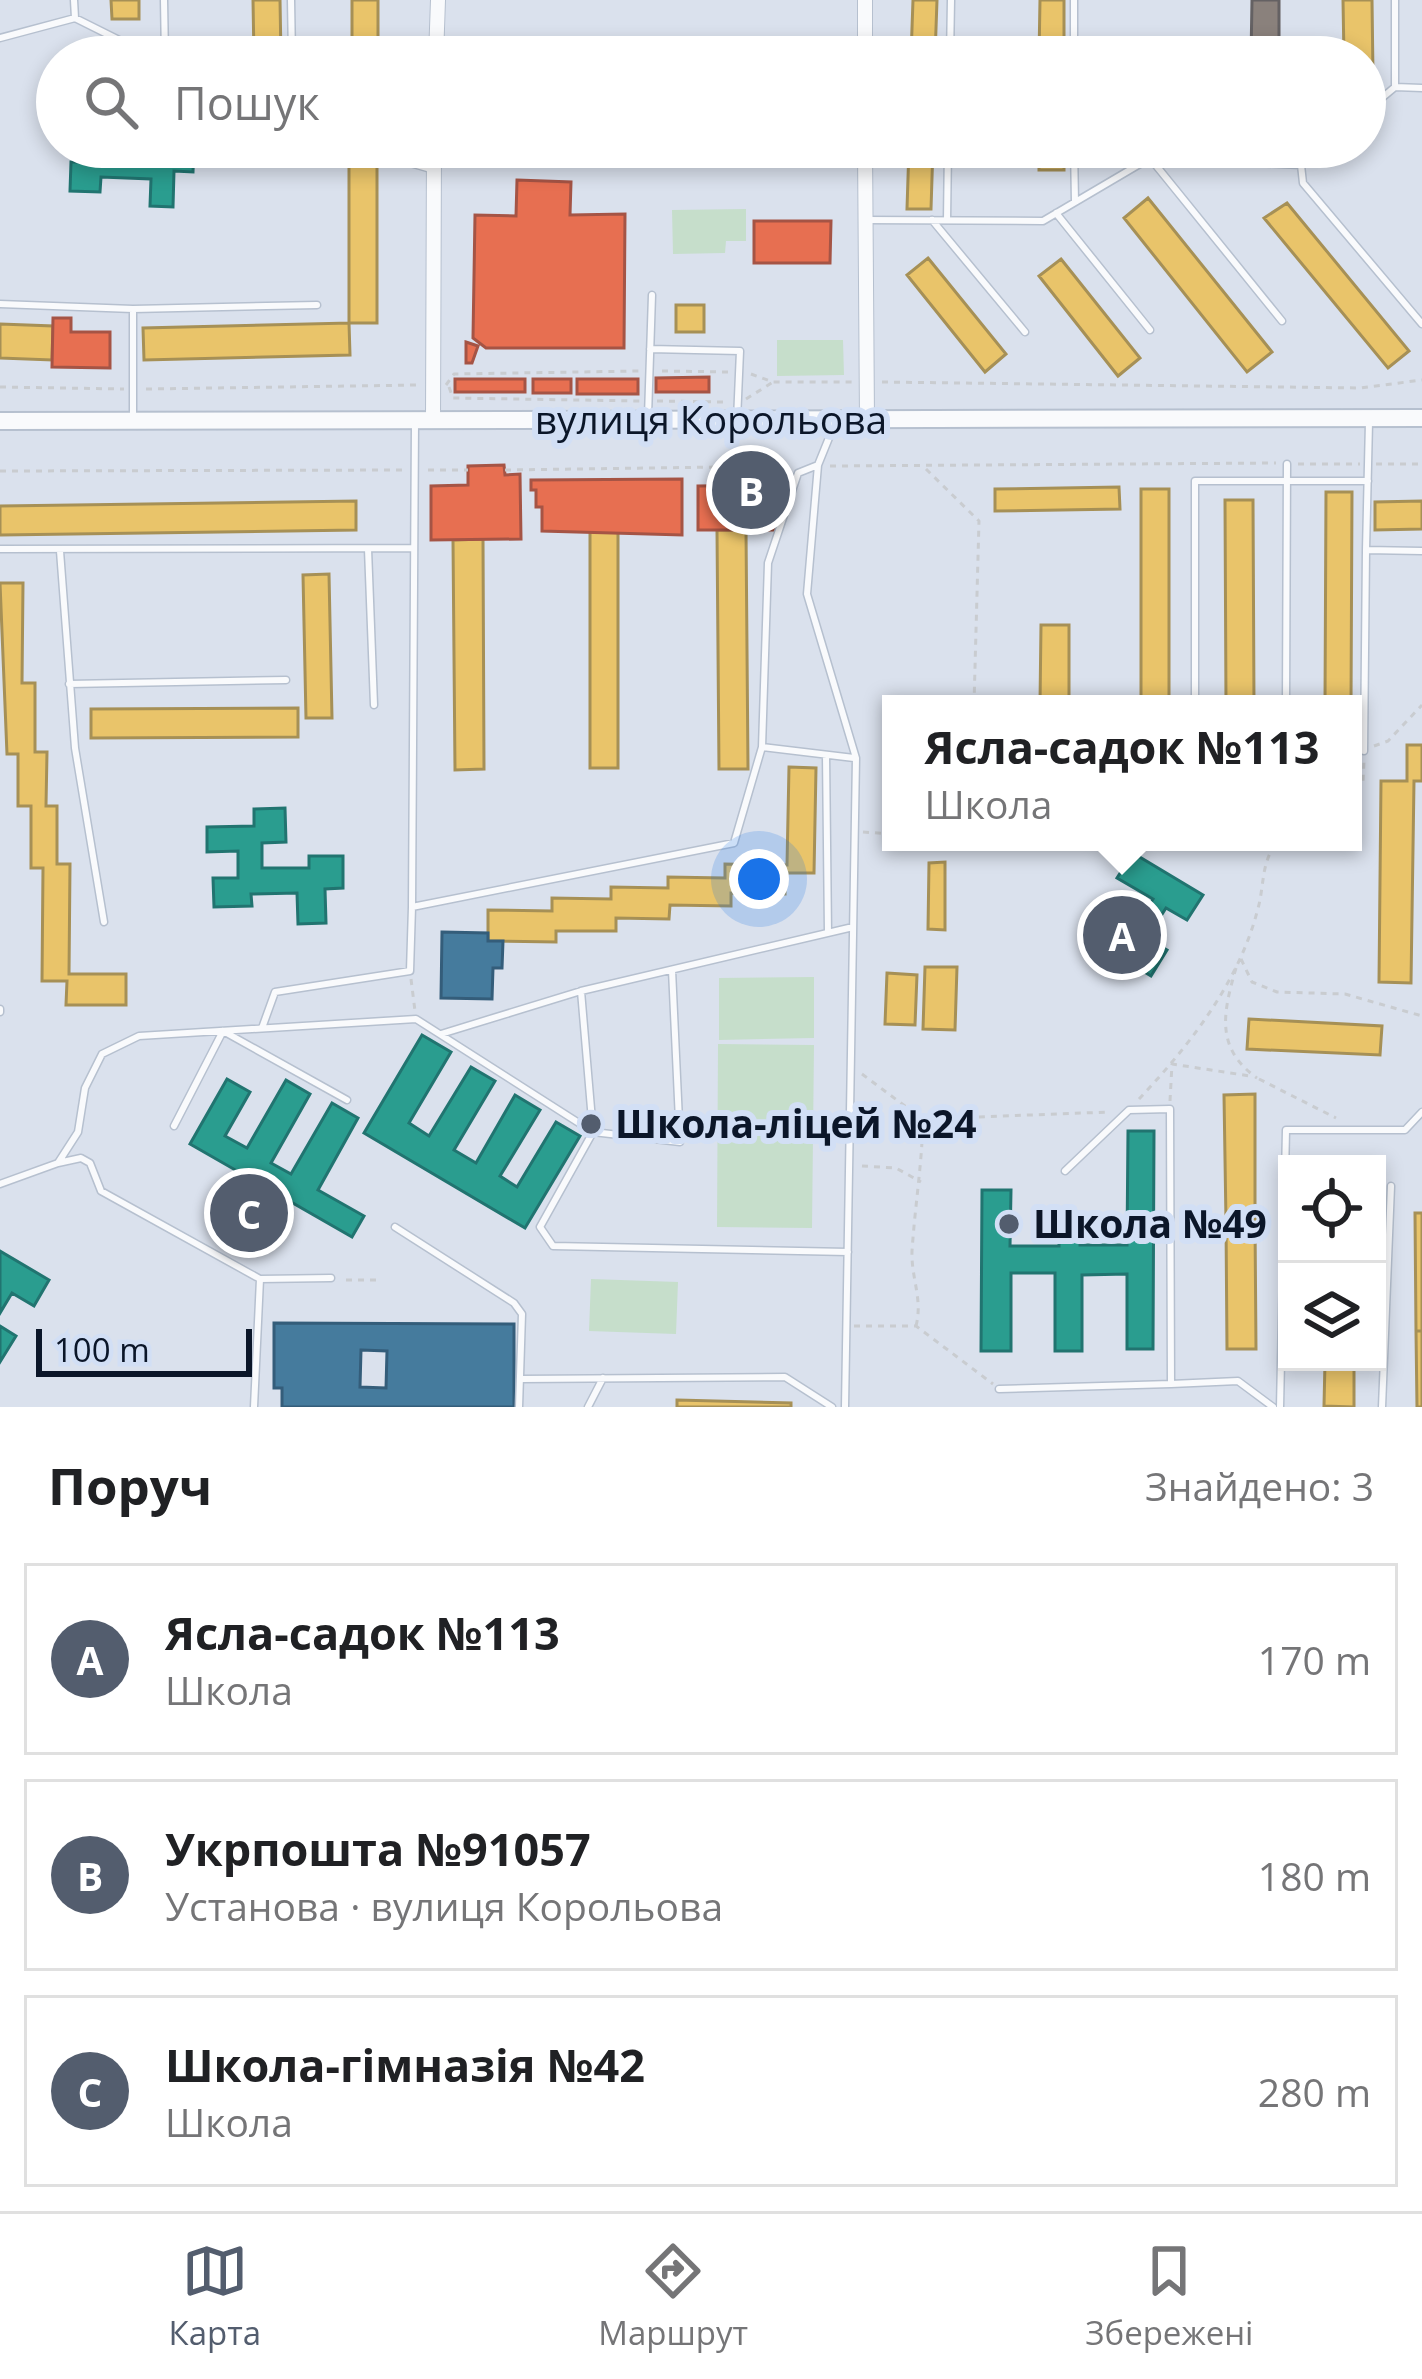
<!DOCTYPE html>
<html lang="uk">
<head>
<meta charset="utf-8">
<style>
	body { margin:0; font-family:"Open Sans",sans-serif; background:#f2f2f2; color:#202124 }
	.controls { position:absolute; right:36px; bottom:36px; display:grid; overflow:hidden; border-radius:0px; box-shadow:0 6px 18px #0003 }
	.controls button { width:108px; height:108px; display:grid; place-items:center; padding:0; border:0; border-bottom:3px solid #e0e0e0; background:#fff; color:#202124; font:60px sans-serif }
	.scale { position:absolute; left:36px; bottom:30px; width:216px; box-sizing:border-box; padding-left:12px; border:6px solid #0b1629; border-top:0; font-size:33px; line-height:42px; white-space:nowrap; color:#0b1629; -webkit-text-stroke:9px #d2dff5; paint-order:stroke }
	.you { position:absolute; left:759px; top:879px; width:42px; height:42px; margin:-30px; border:9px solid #fff; border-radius:50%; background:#1a73e8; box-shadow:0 0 0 18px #1a73e833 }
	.badge { display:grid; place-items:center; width:78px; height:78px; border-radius:50%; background:#535d6e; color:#fff; font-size:39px; font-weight:700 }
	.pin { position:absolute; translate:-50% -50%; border:6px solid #fff; box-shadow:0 3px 12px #0006 }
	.popup { position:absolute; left:882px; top:695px; width:480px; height:156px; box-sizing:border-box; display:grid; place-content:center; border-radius:0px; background:#fff; filter:drop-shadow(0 3px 9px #0005); font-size:39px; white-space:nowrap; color:#757577 }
	.popup b { font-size:45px; color:#202124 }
	.popup::after { content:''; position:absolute; left:50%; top:100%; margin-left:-24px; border:24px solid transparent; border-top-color:#fff }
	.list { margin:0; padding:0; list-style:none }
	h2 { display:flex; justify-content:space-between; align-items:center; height:156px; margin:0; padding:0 48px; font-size:51px }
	h2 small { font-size:39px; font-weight:400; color:#757577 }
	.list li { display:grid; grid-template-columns:78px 1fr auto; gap:36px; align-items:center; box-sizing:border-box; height:192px; margin:0 24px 24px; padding:0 24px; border:3px solid #e0e0e0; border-radius:0px }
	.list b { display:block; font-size:45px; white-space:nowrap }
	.list p { margin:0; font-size:39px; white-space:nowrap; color:#757577 }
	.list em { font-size:39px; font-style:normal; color:#757577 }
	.icon { flex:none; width:66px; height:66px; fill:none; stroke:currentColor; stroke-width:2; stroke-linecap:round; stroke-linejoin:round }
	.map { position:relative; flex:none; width:1422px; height:1407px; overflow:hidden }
	.search { position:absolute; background:#fff; box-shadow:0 6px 18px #0003; left:36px; right:36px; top:36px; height:132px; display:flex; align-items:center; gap:30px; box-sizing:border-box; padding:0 42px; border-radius:66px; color:#757577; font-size:45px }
	.sheet { height:804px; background:#fff }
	nav { display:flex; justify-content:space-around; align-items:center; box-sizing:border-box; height:168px; border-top:3px solid #e0e0e0; background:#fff; font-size:33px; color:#757577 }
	nav a { display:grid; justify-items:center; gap:6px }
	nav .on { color:#535d6e }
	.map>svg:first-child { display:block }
</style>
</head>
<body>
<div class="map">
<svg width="1422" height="1407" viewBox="0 0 1422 1407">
	<rect width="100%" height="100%" fill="#dae1ed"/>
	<path fill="#c6decb" d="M746 209V241H726L725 253 673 254 672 210Z
		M777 340H843L844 375 777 376Z
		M814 977V1038L719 1040V978Z
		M718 1044 814 1045 812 1228 717 1227Z
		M591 1279 678 1282 676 1334 589 1331Z"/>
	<path fill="#e9c46a" stroke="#a69056" stroke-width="3" d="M111 0H139V19H112Z
		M253 0H280L281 57H254Z
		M352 0H378V57H352Z
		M913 0H937L935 57H911Z
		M1040 0H1064V57H1039Z
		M1343 0H1372L1373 75H1365V57H1344Z
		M909 147H933L931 209H907Z
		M1039 147H1064V170H1039Z
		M349 165H377V323H349Z
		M1148 198 1272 352 1247 372 1124 218Z
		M1287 203 1409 351 1388 368 1264 218Z
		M928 258 1006 354 985 372 907 275Z
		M1061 259 1140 358 1118 376 1039 276Z
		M676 305H704V332H676Z
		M349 323 350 355 144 360 143 328Z
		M0 324 53 326 52 360 0 358Z
		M1119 487 1120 509 995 511V489Z
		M1141 489H1169V704H1141Z
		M1326 492H1352L1351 704H1325Z
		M1225 500H1253L1254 704H1226Z
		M356 501V530L0 535V506Z
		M1422 501V529L1375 530V502Z
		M590 530H618V768H590Z
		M717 530H746L748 769H719Z
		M483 539 484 769 455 770 453 540Z
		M329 574 332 718H306L303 575Z
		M0 583H23L22 683H35V752H47L46 806H57V864H70L69 974H126V1005H66L67 981H42L43 868H31V806H18V754H7Z
		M1041 625H1069V704H1040Z
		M298 708V737L91 738V709Z
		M1407 745H1422V781H1414L1411 983 1379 982 1381 781H1407Z
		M789 767 816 768 814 873H785V894L731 893V906L670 905 669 919 616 918V931H556V942L488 941V910L552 911V898L611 899V887L668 888V877L725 878V864L787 865Z
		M945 862V930L928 929 929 863Z
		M925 967H957L955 1030 923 1029Z
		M887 973 917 975 915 1025 885 1024Z
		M1249 1019 1382 1026 1380 1055 1247 1049Z
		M1255 1094V1222H1226L1224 1095Z
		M1415 1213H1422V1331H1416Z
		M1226 1222H1255L1256 1349H1227Z
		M1416 1331H1422V1407H1417Z
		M1325 1362H1354V1407L1324 1406Z
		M677 1400 791 1403V1407H677Z"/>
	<path fill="#e76f51" stroke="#a55445" stroke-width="3" d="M517 180 571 182 570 215 625 214 624 348H486L473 338 475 215 516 216Z
		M754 221H831L830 263H754Z
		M53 318H71V332H110V368L52 367Z
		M466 342 478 346 472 363H466Z
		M709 377V392H656V378Z
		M455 379H525V392H455Z
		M533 379H571V393H533Z
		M577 379H638V394H577Z
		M504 465 505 475 520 474 521 539 431 540V486L468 485V466Z
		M682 479V535L542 531V507H536V490H531V480Z
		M785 485 786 505H774V530H698V486Z"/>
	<path fill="#2a9d8f" stroke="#217470" stroke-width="3" d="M91 147H116V154L163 156V147H194L193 172 174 171 173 207 150 206 151 179 101 177 100 192 70 191 71 162H91Z
		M285 808 286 842 262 843V868H309V856H343V888L325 889 326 923 298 924 297 893 251 894 252 906 214 907 213 878H238V851L207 852V827L254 826V809Z
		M1133 853 1203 895 1187 920 1166 908 1147 938 1167 950 1151 976 1085 936 1100 911 1133 931 1153 899 1117 878Z
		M422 1035 451 1052 409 1123 429 1136 471 1067 495 1081 454 1150 476 1163 515 1095 540 1110 500 1176 517 1187 556 1122 580 1136 525 1228 364 1133Z
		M227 1079 250 1092 225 1136 247 1148 286 1080 310 1094 271 1163 291 1174 332 1103 358 1118 318 1190 364 1216 352 1237 190 1144Z
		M1128 1131H1154L1153 1349H1127V1274L1082 1275V1351H1055V1273H1011V1351H981L982 1190H1011L1010 1246H1059V1235H1080V1245H1127Z
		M0 1251 49 1280 34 1306 12 1293 0 1313Z
		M0 1326 16 1336 0 1362Z"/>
	<path fill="#457b9d" stroke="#345d7a" stroke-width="3" fill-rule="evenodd" d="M442 932 488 933V941H503L502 968H493L492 999 441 998Z
		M274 1323 514 1324V1407H282V1388H274ZM361 1350 387 1351 386 1388 360 1387Z"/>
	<path fill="#8a817c" stroke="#646163" stroke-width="3" d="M1252 0H1279V57H1251Z"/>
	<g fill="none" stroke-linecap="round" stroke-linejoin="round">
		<g stroke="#b6c0cf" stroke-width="9">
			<path id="service" d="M74 0 75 18
				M164 0 165 57
				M291 0 292 57
				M1074 0V57
				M0 38 75 18 153 57
				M950 57 951 0
				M1395 87V0
				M1365 112 1395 87 1422 88
				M354 147 431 169
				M1074 147 1075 202
				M1150 158 1282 321
				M1301 165 1303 183 1422 324
				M1056 213 1150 330
				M865 220 1043 221 1150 158 1301 165 1323 147
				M932 220 1025 332
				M947 220 948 147
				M0 304 133 309
				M650 349 740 351 737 420
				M648 416 652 295
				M133 417V309L317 305
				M415 422 412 907 734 843 762 747 768 563 798 473 818 465
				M835 423 818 465 807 594 856 758 845 1407
				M0 549 414 548
				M368 549 374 705
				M1366 550 1369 422
				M60 551 75 748 104 922
				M69 684 286 680
				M1195 704V481H1368
				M1286 704 1287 464
				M762 747 854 758
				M1364 751 1366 550 1422 551
				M826 755 828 933
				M672 970 680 1142 593 1132 581 991 853 927
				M0 1009V1012
				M262 1028 275 992 410 971 412 907
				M441 1034 581 991
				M174 1126 223 1031 347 1100
				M58 1163 81 1158 90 1163 101 1191 260 1279 331 1278
				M1065 1171 1129 1110 1170 1109 1171 1384 1238 1381 1273 1407
				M0 1184 58 1163 78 1132 85 1088 102 1054 139 1036 416 1019 593 1132 540 1227 553 1246 848 1252
				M395 1227 514 1303 522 1314 519 1407
				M521 1379 785 1377 832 1407
				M999 1389 1171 1384
				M254 1407 260 1279
				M588 1407 603 1378
				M1280 1407 1286 1130H1405L1422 1112
				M1382 1407 1391 1186"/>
		</g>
		<g stroke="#b6c0cf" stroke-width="16">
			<path id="minor" d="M865 0V57
				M436 57 438 0
				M865 147 867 419
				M433 420 434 147"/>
		</g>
		<g stroke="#b6c0cf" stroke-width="20">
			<path id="tertiary" d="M0 421 1422 418"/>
		</g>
		<path stroke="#c9ccd0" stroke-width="3" stroke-dasharray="6 6" stroke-linecap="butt" d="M662 371 730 372
			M751 374 773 382H854
			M882 382 1360 388 1422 380
			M446 385 454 374 640 371
			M0 387 124 389
			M449 387 453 398 641 401
			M146 389 418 385
			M746 399 773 382
			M657 401 725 402
			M1298 464H1360
			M1376 464H1422
			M830 466 1276 463
			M926 469 979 521 974 704
			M428 470H468
			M505 470 790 466
			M0 471 406 470
			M1374 746 1388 741 1422 705
			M1353 786 1363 782 1364 761
			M863 832 891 834
			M929 842H940
			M1241 959 1252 982 1277 992 1345 994 1422 1016
			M1236 968C1223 1013 1215 1048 1257 1078
			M411 979 415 1011
			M862 1074 921 1118
			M1259 1079 1336 1118
			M1139 1099C1188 1047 1238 984 1257 912 1265 886 1260 864 1277 842
			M1170 1101 1172 1064 1250 1076
			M862 1166 896 1168 921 1182
			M346 1280H379
			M854 1326H916L993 1384
			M916 1326C923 1299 911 1278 912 1251 915 1206 922 1164 923 1119L1110 1112"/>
		<use href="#service" stroke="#f9fafc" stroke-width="6"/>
		<use href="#minor" stroke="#f9fafc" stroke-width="14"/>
		<use href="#tertiary" stroke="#f9fafc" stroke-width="16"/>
	</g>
	<g fill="#535d6e" stroke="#d2dff5" stroke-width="4.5">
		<circle cx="591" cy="1124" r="12"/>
		<circle cx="1009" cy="1224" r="12"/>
	</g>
	<g text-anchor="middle" stroke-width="12" stroke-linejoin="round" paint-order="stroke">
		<g font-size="39" fill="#0b1629" stroke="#d2dff5">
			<text x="711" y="434">вулиця Корольова</text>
		</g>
		<g font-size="39" font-weight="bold" fill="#0b1629" stroke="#d2dff5" text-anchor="start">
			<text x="615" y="1138">Школа-ліцей №24</text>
			<text x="1033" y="1238">Школа №49</text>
		</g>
	</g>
</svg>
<div class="controls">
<button><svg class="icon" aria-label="locate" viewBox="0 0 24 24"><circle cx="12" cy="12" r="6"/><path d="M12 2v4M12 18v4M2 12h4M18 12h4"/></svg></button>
<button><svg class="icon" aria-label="layers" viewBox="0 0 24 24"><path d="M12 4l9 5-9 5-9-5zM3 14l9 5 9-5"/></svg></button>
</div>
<div class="scale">100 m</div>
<div class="you"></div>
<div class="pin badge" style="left:1122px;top:935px">A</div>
<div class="popup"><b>Ясла-садок №113</b>Школа</div>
<div class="pin badge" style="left:751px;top:490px">B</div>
<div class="pin badge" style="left:249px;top:1213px">C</div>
<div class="search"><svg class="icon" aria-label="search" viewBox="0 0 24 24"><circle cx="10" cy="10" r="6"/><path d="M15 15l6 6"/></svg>Пошук</div>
</div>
<section class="sheet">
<h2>Поруч<small>Знайдено: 3</small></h2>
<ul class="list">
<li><span class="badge">A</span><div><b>Ясла-садок №113</b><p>Школа</p></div><em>170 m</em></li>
<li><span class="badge">B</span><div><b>Укрпошта №91057</b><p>Установа · вулиця Корольова</p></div><em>180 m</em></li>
<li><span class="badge">C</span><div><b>Школа-гімназія №42</b><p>Школа</p></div><em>280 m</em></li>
</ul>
</section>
<nav>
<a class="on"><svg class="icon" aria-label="map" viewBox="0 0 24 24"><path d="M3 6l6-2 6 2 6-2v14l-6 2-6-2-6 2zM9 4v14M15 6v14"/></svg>Карта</a>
<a><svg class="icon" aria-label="directions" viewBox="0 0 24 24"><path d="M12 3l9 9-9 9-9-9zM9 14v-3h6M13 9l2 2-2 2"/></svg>Маршрут</a>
<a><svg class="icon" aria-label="saved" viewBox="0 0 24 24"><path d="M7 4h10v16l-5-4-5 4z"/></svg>Збережені</a>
</nav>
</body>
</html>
